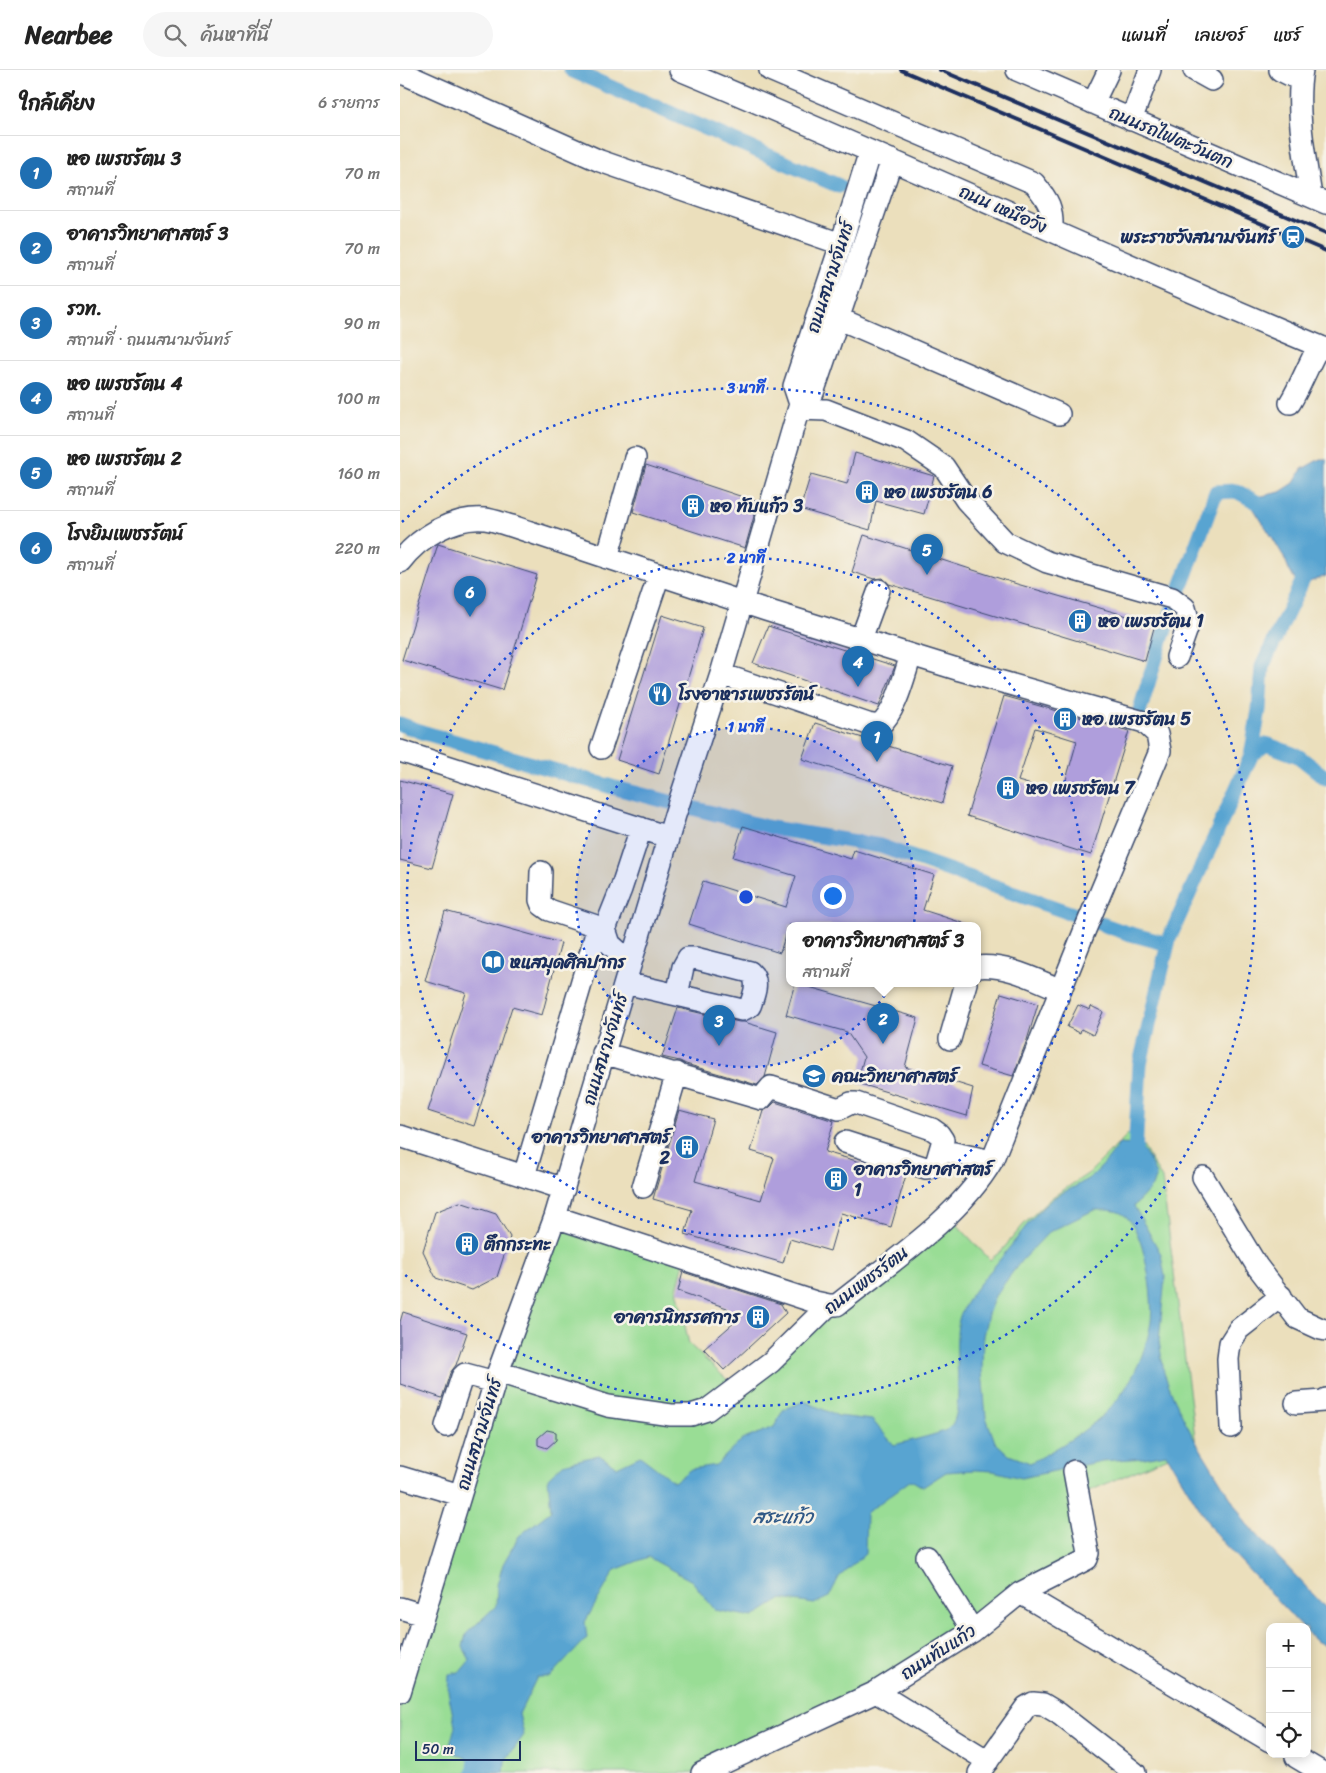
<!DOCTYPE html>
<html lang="th">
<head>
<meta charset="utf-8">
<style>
	body { margin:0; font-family:Sriracha,"Playpen Sans Thai",sans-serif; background:#f6f6f6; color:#222 }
	.controls { position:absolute; right:15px; bottom:15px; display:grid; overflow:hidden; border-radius:10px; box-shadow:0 2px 12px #0003 }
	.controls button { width:45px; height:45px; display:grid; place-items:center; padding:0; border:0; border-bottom:1px solid #e0e0e0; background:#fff; color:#222; font:25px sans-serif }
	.scale { position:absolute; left:15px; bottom:12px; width:106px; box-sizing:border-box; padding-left:5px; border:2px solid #1b2f5e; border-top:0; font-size:14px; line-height:18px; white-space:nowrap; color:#1b2f5e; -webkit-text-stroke:4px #f7f3e8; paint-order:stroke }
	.you { position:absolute; left:432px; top:825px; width:18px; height:18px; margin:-12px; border:4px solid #fff; border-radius:50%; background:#1a73e8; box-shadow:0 0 0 8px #1a73e833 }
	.badge { display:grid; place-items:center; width:32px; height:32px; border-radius:50%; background:#1f6fb2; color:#fff; font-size:16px; font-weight:700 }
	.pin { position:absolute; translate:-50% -41px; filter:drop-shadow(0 1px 2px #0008) }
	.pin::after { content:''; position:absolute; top:26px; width:18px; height:15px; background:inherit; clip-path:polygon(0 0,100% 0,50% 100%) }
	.popup { position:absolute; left:386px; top:852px; width:195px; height:65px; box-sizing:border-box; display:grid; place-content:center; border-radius:10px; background:#fff; filter:drop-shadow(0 1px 4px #0005); font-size:16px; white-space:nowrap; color:#767676 }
	.popup b { font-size:19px; color:#222 }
	.popup::after { content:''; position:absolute; left:50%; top:100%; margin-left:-10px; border:10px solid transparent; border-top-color:#fff }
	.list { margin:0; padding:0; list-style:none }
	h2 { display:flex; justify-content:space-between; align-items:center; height:65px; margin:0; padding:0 20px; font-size:21px }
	h2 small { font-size:16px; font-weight:400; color:#767676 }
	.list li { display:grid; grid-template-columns:32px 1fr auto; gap:15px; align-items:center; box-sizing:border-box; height:75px; padding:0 20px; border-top:1px solid #e0e0e0 }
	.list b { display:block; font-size:19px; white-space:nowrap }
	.list p { margin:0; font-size:16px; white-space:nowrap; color:#767676 }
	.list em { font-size:16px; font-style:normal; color:#767676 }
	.icon { flex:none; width:28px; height:28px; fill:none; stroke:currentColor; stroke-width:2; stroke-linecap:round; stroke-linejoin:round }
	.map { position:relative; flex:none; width:926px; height:1703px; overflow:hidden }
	header { display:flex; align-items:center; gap:30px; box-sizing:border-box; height:70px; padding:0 25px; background:#fff; border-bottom:1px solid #e0e0e0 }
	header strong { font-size:24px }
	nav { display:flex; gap:28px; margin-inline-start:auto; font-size:18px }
	.search { width:350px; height:45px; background:#f6f6f6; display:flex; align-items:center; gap:12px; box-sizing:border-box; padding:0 18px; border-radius:28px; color:#767676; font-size:19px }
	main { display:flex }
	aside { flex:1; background:#fff }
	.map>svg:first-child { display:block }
</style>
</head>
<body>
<header>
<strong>Nearbee</strong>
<div class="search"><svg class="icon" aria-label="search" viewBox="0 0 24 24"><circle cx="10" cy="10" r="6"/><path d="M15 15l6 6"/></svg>ค้นหาที่นี่</div>
<nav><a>แผนที่</a><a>เลเยอร์</a><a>แชร์</a></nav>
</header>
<main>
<aside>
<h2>ใกล้เคียง<small>6 รายการ</small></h2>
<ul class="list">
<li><span class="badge">1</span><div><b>หอ เพรชรัตน 3</b><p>สถานที่</p></div><em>70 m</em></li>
<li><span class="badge">2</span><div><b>อาคารวิทยาศาสตร์ 3</b><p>สถานที่</p></div><em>70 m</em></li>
<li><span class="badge">3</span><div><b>รวท.</b><p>สถานที่ · ถนนสนามจันทร์</p></div><em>90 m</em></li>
<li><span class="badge">4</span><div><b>หอ เพรชรัตน 4</b><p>สถานที่</p></div><em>100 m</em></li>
<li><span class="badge">5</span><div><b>หอ เพรชรัตน 2</b><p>สถานที่</p></div><em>160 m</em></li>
<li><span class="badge">6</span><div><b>โรงยิมเพชรรัตน์</b><p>สถานที่</p></div><em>220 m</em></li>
</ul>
</aside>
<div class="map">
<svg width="926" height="1703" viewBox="0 0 926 1703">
	<rect width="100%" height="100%" fill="#f7f3e8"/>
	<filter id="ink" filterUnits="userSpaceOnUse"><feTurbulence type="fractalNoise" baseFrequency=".02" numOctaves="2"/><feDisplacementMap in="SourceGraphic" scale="10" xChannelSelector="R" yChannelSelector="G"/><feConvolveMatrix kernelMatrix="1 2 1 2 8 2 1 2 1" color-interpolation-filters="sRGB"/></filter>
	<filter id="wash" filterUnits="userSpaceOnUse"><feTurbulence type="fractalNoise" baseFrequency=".0096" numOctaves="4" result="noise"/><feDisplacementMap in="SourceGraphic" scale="20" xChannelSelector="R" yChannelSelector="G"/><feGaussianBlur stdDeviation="1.12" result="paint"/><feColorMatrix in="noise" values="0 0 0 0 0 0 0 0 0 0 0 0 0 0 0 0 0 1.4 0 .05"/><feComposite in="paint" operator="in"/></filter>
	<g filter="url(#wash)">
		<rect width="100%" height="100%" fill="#ebdfbc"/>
		<path fill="#99dd95" stroke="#5a867a" d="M733 1059 762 1109 796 1375 687 1422 694 1491 573 1561 302 1703H0V1622L98 1302 160 1155 285 1189 277 1219 289 1274 336 1318 552 1149 590 1190 602 1180 625 1153 651 1128 689 1103Z"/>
		<path fill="#58a4d1" stroke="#3a6a98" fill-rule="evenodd" d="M920 389H926V506L901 515C886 502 890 496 881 482 871 464 858 447 848 429L880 422 894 413 902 399Z
			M719 1074 739 1075 749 1089 756 1105 752 1117 734 1136 761 1184 765 1207 759 1271 764 1303 773 1326 792 1365 846 1453 926 1538V1576L914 1570 907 1562V1557H902L815 1464 766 1384 744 1388 702 1391 621 1408 593 1401 575 1400 546 1402 523 1417 511 1410 466 1443 465 1484 439 1507 429 1527 414 1534 382 1529 353 1547 315 1540 292 1511 248 1487 215 1500 185 1552 187 1568 150 1607H137L119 1644 124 1665 105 1691 104 1703H74L76 1693 49 1680 55 1656 48 1621 49 1604 60 1602 70 1590 63 1577 66 1564 96 1536 97 1515 103 1494 119 1466 151 1441 148 1408 163 1394 199 1385 217 1397 240 1386 274 1412 291 1399 316 1395 342 1370 374 1357 383 1340 404 1331 438 1346 472 1350 494 1375C504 1372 541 1364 548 1359 569 1344 548 1268 562 1241 572 1219 591 1202 605 1183 620 1165 632 1146 650 1131 659 1123 672 1119 683 1112 697 1104 710 1088 719 1074ZM694 1140C704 1140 716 1139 724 1145 745 1159 754 1229 751 1252 747 1276 738 1299 725 1319 703 1353 665 1374 630 1393L609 1385 595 1372 586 1347 582 1301 583 1266 588 1244 595 1226 621 1191 649 1162Z"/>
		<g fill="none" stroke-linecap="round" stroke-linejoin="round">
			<path stroke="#58a4d1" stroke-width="15" d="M171 0 439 116
				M739 643 762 568 816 422 836 421 866 437
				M0 654 25 663 212 717 366 757 480 776 727 863 768 874
				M851 686 859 640 862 597 909 497
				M730 1094 735 1084 740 994 769 869 851 686 866 674 898 686 926 708
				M74 1703 79 1674"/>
		</g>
		<g id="blocks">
			<path fill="#af9edc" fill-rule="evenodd" d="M455 383 534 406 524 444 476 431 470 460 400 439 411 404 447 414Z
				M246 395 358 432 345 478 233 442Z
				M464 465 617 514 755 554 745 591 489 514 483 508 474 509 452 502Z
				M38 474 137 505 102 620 2 590Z
				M262 545 303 558 259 704 217 690Z
				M368 556 495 596 479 636 353 593Z
				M604 626 729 661 691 785 567 746ZM635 658 677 671 662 724 618 711Z
				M415 653 552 696 542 733 402 689Z
				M0 710 53 724 32 798 0 790Z
				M343 756 451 789 454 780 534 805 523 840 563 853V855H389V865L385 866 380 883 289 854 303 811 386 837 396 806 333 787Z
				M45 841 161 873 142 945 112 937 74 1056 28 1041 66 923 25 911Z
				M395 913 518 948 505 997 573 1018 567 1046 457 1013 464 987 447 962 386 945Z
				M601 923 638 934 627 970 613 1006 579 996Z
				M678 935 690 940 691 936 703 942 693 965 681 959 680 963 667 957Z
				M278 938 339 952H344L377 962 365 1007 357 1015 286 994 280 991 262 987Z
				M375 1032 434 1051 425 1082 506 1105 491 1157 441 1143 430 1181 390 1169 383 1193 285 1164 292 1140 253 1129 279 1040 313 1049 295 1111 361 1130 374 1088 351 1081 363 1041 370 1037Z
				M60 1132 96 1144 110 1167 97 1207 72 1220 36 1208 23 1181 35 1142Z
				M283 1202 381 1234 386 1243 324 1300 304 1279 336 1251 327 1238 278 1221Z
				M3 1242 67 1263 56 1295 50 1303 42 1328 0 1314V1252Z
				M147 1360 156 1362V1370L147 1378 138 1375V1368Z"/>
		</g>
	</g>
	<g filter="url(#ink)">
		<use href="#blocks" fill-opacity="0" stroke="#3a496c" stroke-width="1"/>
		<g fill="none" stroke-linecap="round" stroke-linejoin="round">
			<g stroke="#3a496c" stroke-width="24">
				<path id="minor" d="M280 0C497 90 710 189 926 279
					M370 0 634 113C649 131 653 138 652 161
					M617 0 926 133
					M794 0 812 10
					M880 0 900 10
					M902 0C895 39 905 87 911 126
					M0 2 200 91 441 174
					M693 33 709 0
					M731 50 750 0
					M470 81 441 174 394 316 400 334 413 323 492 90
					M426 243 659 344
					M890 333C901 315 908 295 919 276
					M399 339 426 340 506 371 544 397 566 430 605 472 647 492 772 528 785 538 789 553 777 587
					M207 488 235 388
					M0 492C19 467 53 446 85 449 94 450 104 454 112 456L366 540 560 600 744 652 757 664 760 681 684 862 592 1091C558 1149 489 1193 437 1235H429L371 1292 307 1340 291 1345H271L208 1336 98 1302
					M461 569 479 520
					M321 604 468 654 479 656C496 642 504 606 511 585
					M201 678 259 505
					M0 681 268 767
					M141 802 140 830 142 835 149 840 205 859 221 819 241 758
					M205 859 210 874 231 893
					M577 897C607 894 634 909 661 920
					M225 913 342 940 350 936C354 925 360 911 350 902L295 888H288L283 897 277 925
					M550 969 566 913
					M203 983 361 1029 371 1017 439 1039 451 1033H456L532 1059 539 1064 543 1070 540 1080 592 1091
					M0 1066 164 1119
					M445 1072 526 1098C537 1098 537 1089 540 1080
					M124 1106 198 857
					M803 1107 857 1196 897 1248 921 1259 926 1260
					M243 1117 277 1003
					M155 1147 415 1232 429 1235
					M896 1333 924 1331 926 1329
					M46 1356 62 1307 65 1304 95 1312
					M831 1357 828 1289 830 1273 839 1259 881 1226
					M0 1407 60 1425
					M527 1487 573 1561
					M620 1523 870 1671
					M0 1538 23 1545
					M0 1622 98 1302 155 1147 275 745 321 604 400 334
					M476 1622 588 1691
					M896 1687 923 1703
					M302 1703 476 1622 573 1561 620 1523 687 1489 689 1483 674 1401
					M579 1703 626 1637 633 1633 643 1634 658 1643 735 1703"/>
			</g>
			<use href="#minor" stroke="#fff" stroke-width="21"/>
			<path stroke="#1b2f5e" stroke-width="4" d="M501 0 926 181
				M540 0 926 163"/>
		</g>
	</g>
	<circle cx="346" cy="827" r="170" fill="#1d4ed8" fill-opacity=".12"/>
	<g fill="none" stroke="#1d4ed8" stroke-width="2.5" stroke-dasharray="2.5 5">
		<circle cx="346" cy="827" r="170"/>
		<circle cx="346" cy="827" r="339"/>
		<path d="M2 452A509 509 0 1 1 2 1202"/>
	</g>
	<defs>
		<g id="station-disc" transform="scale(1.25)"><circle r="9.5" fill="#1f6fb2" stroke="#f7f3e8"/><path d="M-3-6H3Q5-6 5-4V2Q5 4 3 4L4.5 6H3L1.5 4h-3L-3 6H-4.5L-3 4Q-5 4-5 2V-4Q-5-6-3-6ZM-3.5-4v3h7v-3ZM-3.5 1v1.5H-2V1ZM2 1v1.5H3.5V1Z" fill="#fff"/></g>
		<g id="building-disc" transform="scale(1.25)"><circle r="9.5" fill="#1f6fb2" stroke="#f7f3e8"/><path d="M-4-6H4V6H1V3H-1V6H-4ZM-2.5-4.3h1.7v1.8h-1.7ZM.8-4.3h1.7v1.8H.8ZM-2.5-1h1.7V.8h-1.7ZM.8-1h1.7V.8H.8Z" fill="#fff"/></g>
		<g id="restaurant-disc" transform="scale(1.25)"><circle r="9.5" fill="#1f6fb2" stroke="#f7f3e8"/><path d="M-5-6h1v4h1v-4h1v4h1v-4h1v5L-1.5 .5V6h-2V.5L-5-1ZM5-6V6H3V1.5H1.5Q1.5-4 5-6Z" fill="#fff"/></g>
		<g id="library-disc" transform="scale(1.25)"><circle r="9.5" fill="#1f6fb2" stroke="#f7f3e8"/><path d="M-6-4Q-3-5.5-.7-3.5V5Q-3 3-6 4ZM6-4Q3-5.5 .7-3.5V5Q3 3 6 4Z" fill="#fff"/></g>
		<g id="university-disc" transform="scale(1.25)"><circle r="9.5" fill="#1f6fb2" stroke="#f7f3e8"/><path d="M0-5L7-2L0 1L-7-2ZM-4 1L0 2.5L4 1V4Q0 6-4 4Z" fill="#fff"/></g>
	</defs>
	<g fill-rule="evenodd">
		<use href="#station-disc" x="893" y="167"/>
		<use href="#building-disc" x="467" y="422"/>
		<use href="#building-disc" x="293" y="436"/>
		<use href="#building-disc" x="680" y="551"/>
		<use href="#restaurant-disc" x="260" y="624"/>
		<use href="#building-disc" x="665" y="649"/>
		<use href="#building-disc" x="608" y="718"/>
		<use href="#library-disc" x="93" y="892"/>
		<use href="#university-disc" x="414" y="1006"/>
		<use href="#building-disc" x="287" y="1077"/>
		<use href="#building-disc" x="436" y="1109"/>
		<use href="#building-disc" x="67" y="1174"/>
		<use href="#building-disc" x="358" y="1247"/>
	</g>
	<g text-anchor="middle" stroke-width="5" stroke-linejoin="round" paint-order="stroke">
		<g font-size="18" fill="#1b2f5e" stroke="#f7f3e8">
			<text transform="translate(771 67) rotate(23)" y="6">ถนนรถไฟตะวันตก</text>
			<text transform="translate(603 139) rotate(24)" y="6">ถนน เหนือวัง</text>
			<text transform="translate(430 207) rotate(-72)" y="6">ถนนสนามจันทร์</text>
			<text transform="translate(205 979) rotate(-73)" y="6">ถนนสนามจันทร์</text>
			<text transform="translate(466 1210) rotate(-37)" y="6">ถนนเพชรรัตน</text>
			<text transform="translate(79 1364) rotate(-73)" y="6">ถนนสนามจันทร์</text>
			<text transform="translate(538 1582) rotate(-33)" y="6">ถนนทับแก้ว</text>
		</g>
		<g font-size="18" font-weight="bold" fill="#1b2f5e" stroke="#f7f3e8" text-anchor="start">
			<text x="876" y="173" text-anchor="end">พระราชวังสนามจันทร์</text>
			<text x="484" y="428">หอ เพรชรัตน 6</text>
			<text x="310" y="442">หอ ทับแก้ว 3</text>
			<text x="698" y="557">หอ เพรชรัตน 1</text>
			<text x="278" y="630">โรงอาหารเพชรรัตน์</text>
			<text x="682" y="655">หอ เพรชรัตน 5</text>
			<text x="626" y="724">หอ เพรชรัตน 7</text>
			<text x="110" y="898">หแสมุดศิลปากร</text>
			<text x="432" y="1012">คณะวิทยาศาสตร์</text>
			<text x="270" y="1073" text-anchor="end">อาคารวิทยาศาสตร์<tspan x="270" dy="21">2</tspan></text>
			<text x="454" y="1105">อาคารวิทยาศาสตร์<tspan x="454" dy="21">1</tspan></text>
			<text x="84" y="1180">ตึกกระทะ</text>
			<text x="340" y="1253" text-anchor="end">อาคารนิทรรศการ</text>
		</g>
		<g font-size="19" font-style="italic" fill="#305886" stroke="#f7f3e8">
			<text x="383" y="1453">สระแก้ว</text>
		</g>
	</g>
	<circle cx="346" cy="827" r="8" fill="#1d4ed8" stroke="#f7f3e8" stroke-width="2.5"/>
	<g font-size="15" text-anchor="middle" font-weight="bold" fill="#1d4ed8" stroke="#f7f3e8" stroke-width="5" stroke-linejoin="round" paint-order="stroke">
		<text x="346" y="323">3 นาที</text>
		<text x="346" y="493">2 นาที</text>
		<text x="346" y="662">1 นาที</text>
	</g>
</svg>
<div class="controls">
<button>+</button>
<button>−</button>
<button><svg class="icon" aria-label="locate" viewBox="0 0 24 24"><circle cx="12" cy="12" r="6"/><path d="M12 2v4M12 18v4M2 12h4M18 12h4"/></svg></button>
</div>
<div class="scale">50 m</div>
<div class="you"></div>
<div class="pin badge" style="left:477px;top:692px">1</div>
<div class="pin badge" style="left:483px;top:974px">2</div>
<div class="popup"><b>อาคารวิทยาศาสตร์ 3</b>สถานที่</div>
<div class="pin badge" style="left:319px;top:976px">3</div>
<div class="pin badge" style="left:458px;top:617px">4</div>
<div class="pin badge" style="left:527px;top:505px">5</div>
<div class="pin badge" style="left:70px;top:547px">6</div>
</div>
</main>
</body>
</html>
